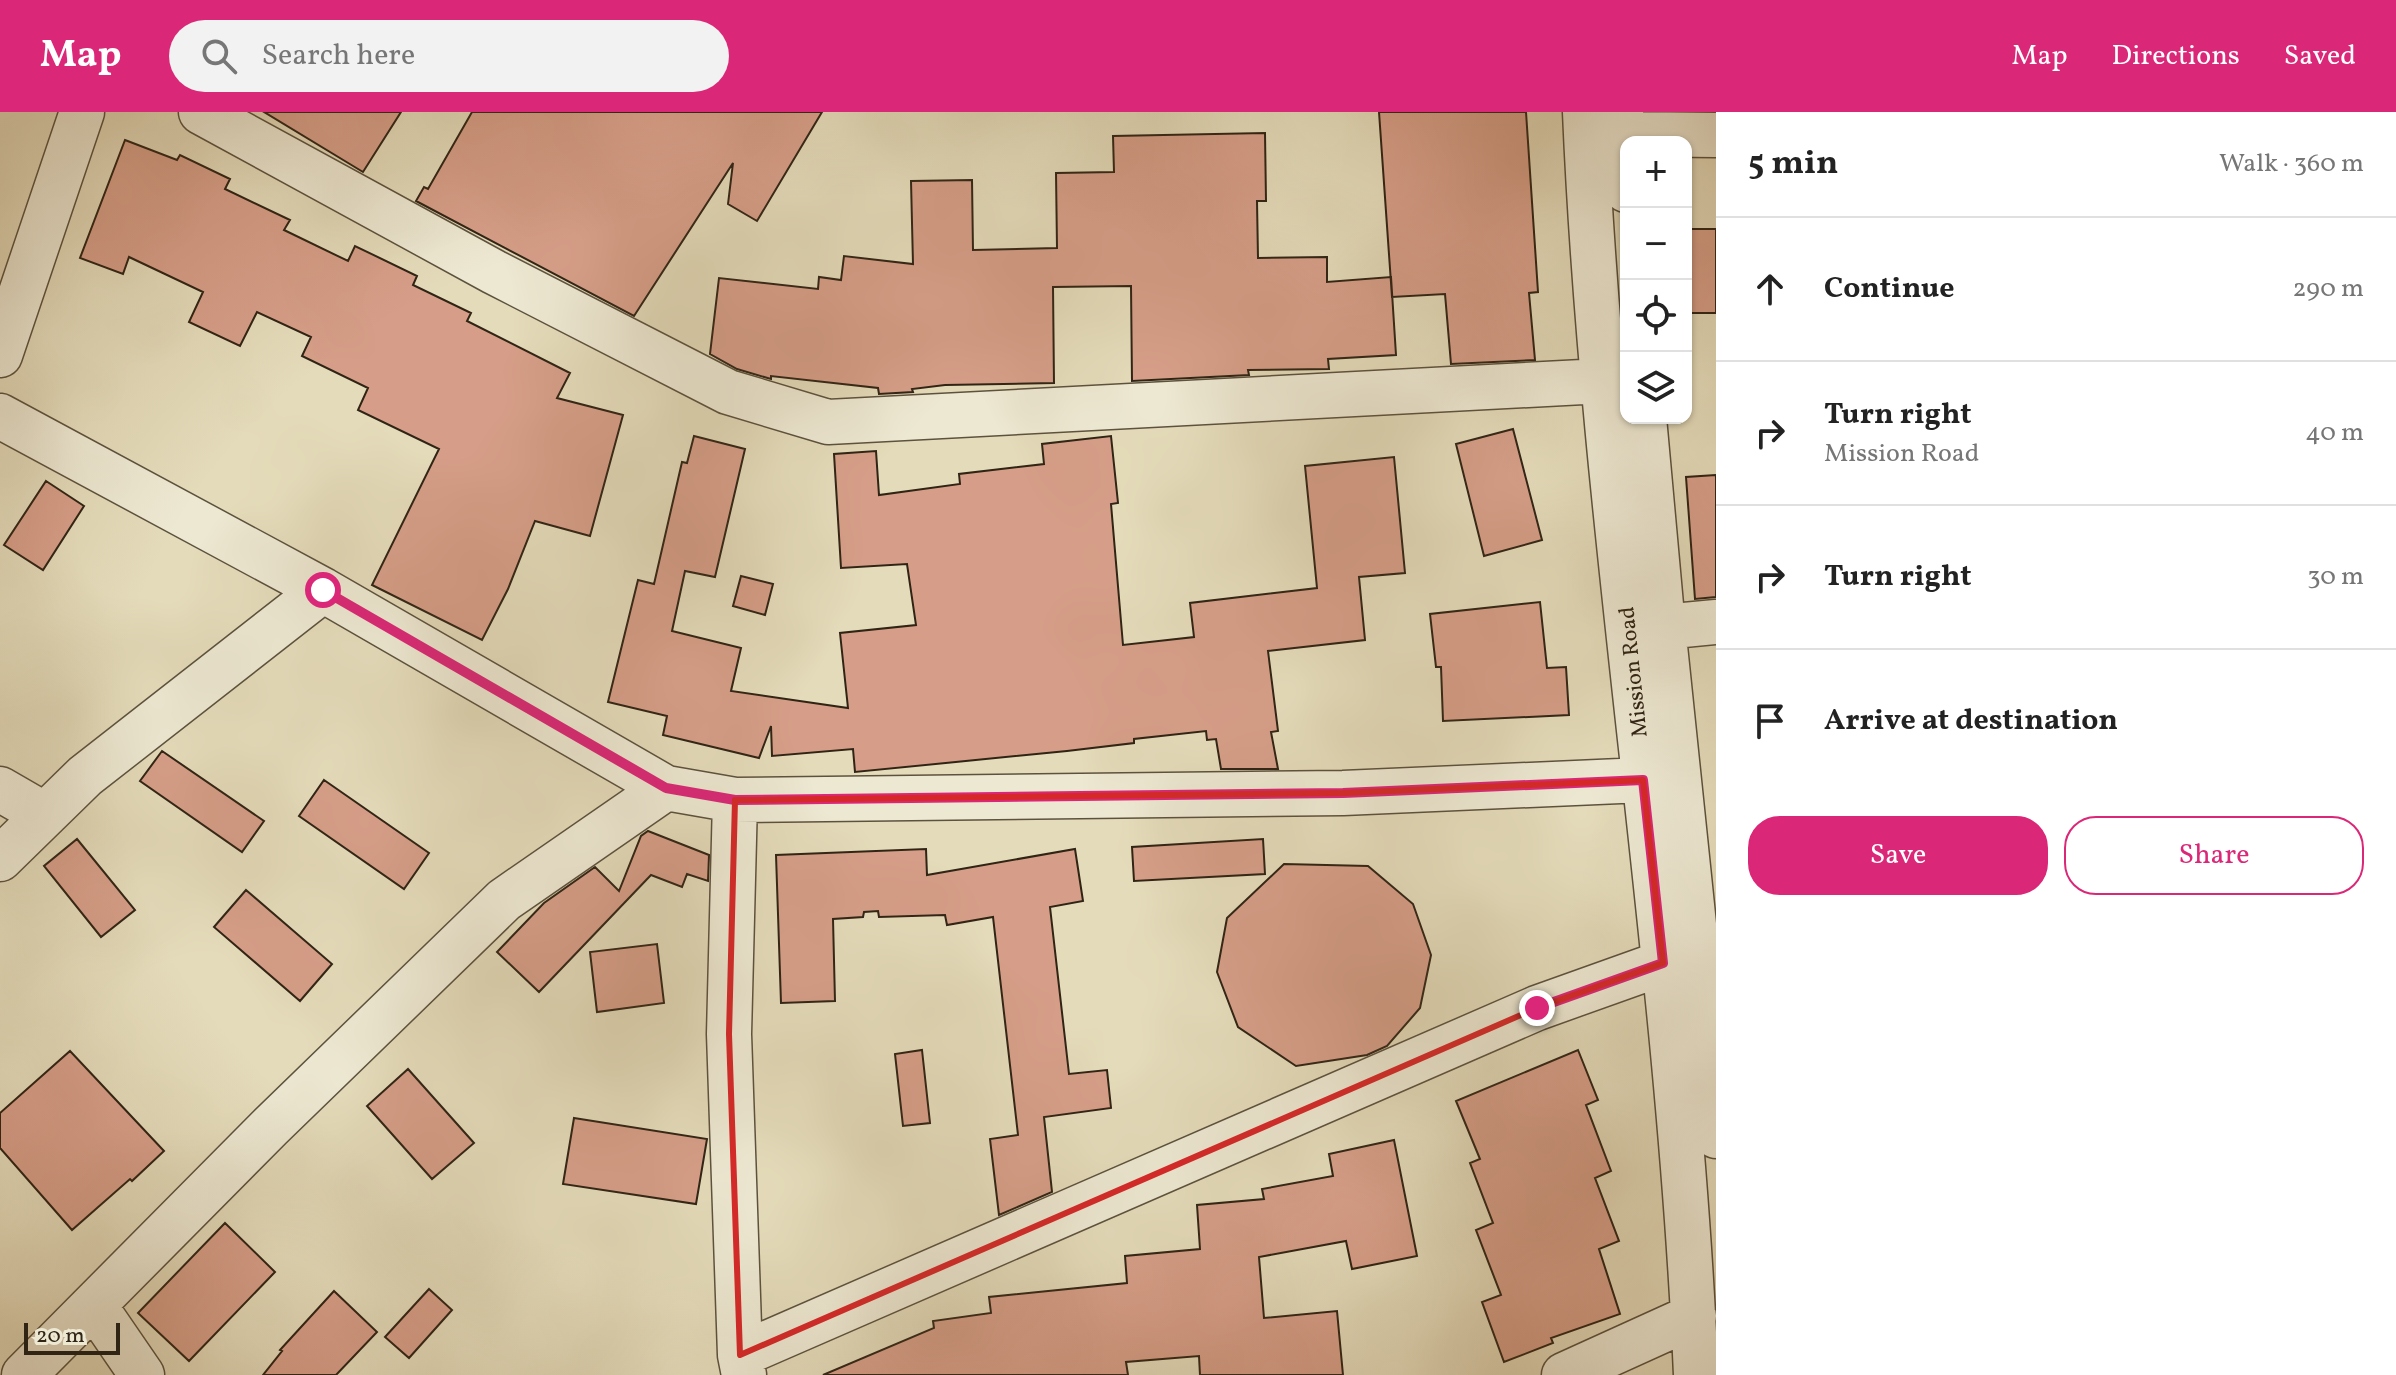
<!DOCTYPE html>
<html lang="en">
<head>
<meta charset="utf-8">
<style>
	body { margin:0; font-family:Vollkorn,serif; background:#f2f2f2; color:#222 }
	.controls { position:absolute; right:24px; top:24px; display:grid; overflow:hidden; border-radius:16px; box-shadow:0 2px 6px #0004 }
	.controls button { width:72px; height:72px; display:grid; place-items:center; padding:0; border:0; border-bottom:2px solid #e0e0e0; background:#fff; color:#222; font:40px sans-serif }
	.scale { position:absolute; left:24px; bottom:20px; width:96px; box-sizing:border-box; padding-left:8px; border:4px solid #302415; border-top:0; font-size:22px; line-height:28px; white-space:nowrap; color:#302415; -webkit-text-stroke:6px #ede8d2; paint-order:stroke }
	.stop { position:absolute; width:24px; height:24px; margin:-18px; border:6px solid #db2777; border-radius:50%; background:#fff }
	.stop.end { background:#db2777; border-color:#fff; box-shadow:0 2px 8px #0008 }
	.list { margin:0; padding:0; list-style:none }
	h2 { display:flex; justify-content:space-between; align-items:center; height:104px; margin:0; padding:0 32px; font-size:34px }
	h2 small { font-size:26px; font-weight:400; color:#767676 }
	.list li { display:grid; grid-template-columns:52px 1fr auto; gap:24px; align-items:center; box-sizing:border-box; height:144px; padding:0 32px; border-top:2px solid #e0e0e0 }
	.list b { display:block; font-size:30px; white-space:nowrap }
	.list p { margin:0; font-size:26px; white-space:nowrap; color:#767676 }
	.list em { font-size:26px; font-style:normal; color:#767676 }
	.actions { display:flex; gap:16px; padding:24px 32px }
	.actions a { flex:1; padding:18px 0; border:2px solid #db2777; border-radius:32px; text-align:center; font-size:28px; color:#db2777 }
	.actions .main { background:#db2777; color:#fff }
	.icon { flex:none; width:44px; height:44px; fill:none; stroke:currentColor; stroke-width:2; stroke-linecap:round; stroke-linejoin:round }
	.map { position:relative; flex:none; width:1716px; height:1263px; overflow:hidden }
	header { display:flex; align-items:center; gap:48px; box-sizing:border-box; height:112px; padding:0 40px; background:#db2777; color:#fff }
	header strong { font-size:38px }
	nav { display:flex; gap:44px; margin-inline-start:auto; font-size:28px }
	.search { width:560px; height:72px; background:#f2f2f2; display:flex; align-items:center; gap:20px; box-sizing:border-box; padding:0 28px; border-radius:44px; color:#767676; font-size:30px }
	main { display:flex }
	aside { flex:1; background:#fff }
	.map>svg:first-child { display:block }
</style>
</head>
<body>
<header>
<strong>Map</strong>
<div class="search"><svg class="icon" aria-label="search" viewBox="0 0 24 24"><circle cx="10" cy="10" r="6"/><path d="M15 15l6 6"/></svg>Search here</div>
<nav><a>Map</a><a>Directions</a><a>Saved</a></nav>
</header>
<main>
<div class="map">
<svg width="1716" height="1263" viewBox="0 0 1716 1263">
	<rect width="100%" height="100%" fill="#e4dbba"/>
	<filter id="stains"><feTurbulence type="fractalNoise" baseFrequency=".0025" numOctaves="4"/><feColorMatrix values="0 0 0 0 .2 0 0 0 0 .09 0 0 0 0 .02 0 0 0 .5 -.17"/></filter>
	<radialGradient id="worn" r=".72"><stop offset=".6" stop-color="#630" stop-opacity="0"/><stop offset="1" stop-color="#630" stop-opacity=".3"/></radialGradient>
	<path fill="#d69e88" stroke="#302415" stroke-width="2" d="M264 0H401L363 60Z
		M472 0H822L757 109 728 92 733 51 634 204 416 89 424 75 428 77Z
		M1379 0H1526L1538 180 1529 181 1535 248 1451 252 1445 182 1392 185Z
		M1265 21 1266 89H1257L1258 146 1327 145V170L1391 165 1396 243 1328 247 1329 257 1248 258 1249 263 1132 269 1131 174 1053 175 1054 271 945 273 912 277 913 280 879 282 878 276 771 264V267L737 257 710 242 719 166 818 177 819 165 841 168 844 144 913 152 911 69 972 68 973 138 1057 136 1056 61 1114 60 1113 24Z
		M125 28 177 48 180 43 230 67 225 77 290 108 284 118 348 149 355 134 417 164 413 173 471 201 467 209 570 261 557 286 623 303 590 424 535 409 508 477 482 528 372 473 439 337 358 298 368 276 302 244 311 225 257 200 240 234 189 210 203 180 129 145 123 162 80 146Z
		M1686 117H1716V201H1686Z
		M1513 317 1542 428 1484 444 1456 332Z
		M694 324 745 337 715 465 685 459 672 519 741 536 731 579 848 596 840 521 916 513 907 452 841 456 834 342 876 339 879 383 960 372 959 362 1044 352 1042 332 1111 324 1118 391 1111 392 1123 533 1194 525 1190 491 1317 476 1305 354 1394 345 1405 461 1359 465 1365 528 1268 539 1278 619 1271 620 1278 657H1221L1216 627 1207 628 1206 619 1134 627V631L1067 639 855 660 853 637 772 644 771 614 759 646 663 623 667 604 608 590 638 468 654 472 682 350 687 351Z
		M1716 363V485L1695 487 1686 365Z
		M46 369 84 394 43 458 4 433Z
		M741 464 773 472 765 503 733 494Z
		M1540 490 1547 556 1566 555 1569 603 1443 609 1441 555H1436L1430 502Z
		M162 639 264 709 242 740 140 669Z
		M324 668 429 741 404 777 299 704Z
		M648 719 709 743 708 769 687 762 682 775 651 763 539 880 497 840 544 791 595 755 619 779 641 724Z
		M77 727 135 798 101 825 44 754Z
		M1263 727 1265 762 1134 769 1132 735Z
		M926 737 927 763 1075 737 1083 789 1050 795 1069 962 1107 958 1111 996 1044 1005 1052 1080 999 1103 990 1027 1018 1023 993 805 947 813 945 803 879 805 878 799 864 800 863 805 833 807 835 889 781 891 776 743Z
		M1284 752 1368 754 1413 792 1431 843 1420 896 1387 934 1367 943 1296 954 1238 915 1217 860 1227 806Z
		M246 778 332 852 300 889 214 815Z
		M657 832 664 891 597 900 590 840Z
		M922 938 930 1011 903 1014 895 942Z
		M1578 938 1598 988 1586 993 1611 1059 1595 1066 1619 1129 1599 1137 1620 1202 1551 1226 1553 1231 1504 1250 1482 1190 1501 1183 1476 1118 1493 1111 1470 1051 1480 1047 1456 989Z
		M70 939 164 1039 132 1069 130 1067 72 1118 0 1036V1001Z
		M408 957 474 1031 432 1067 367 994Z
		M574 1006 707 1027 696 1092 563 1072Z
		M1394 1028 1417 1144 1352 1157 1346 1129 1259 1145 1264 1206 1337 1199 1343 1263H1200L1199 1244 1126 1250 1128 1263H823L934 1216 933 1209 991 1201 989 1185 1127 1171 1125 1144 1200 1137 1197 1093 1264 1087 1262 1077 1333 1064 1329 1042Z
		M225 1111 275 1160 189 1249 138 1201Z
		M429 1177 452 1198 409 1246 385 1225Z
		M334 1179 377 1220 336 1263H263L282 1239 280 1238Z"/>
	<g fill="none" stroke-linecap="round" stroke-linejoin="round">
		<g stroke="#5d523e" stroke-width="47">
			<path id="minor" d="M201 0 494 160 728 280 828 310 1602 269
				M1585 0C1603 422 1678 841 1696 1263
				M1621 0 1626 78
				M1622 22 1716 23
				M0 243 82 0
				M0 304 323 478 666 676 735 688 1343 681 1643 668
				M1644 306 1663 515 1716 1024
				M1663 515 1716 510
				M0 677 45 703
				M735 688 729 922 740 1243 744 1263
				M0 747 85 664 323 478
				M94 1193 142 1263
				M740 1243 1537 896 1663 851
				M24 1263 270 1015 504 788 666 676
				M1564 1263 1694 1204"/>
		</g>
		<use href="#minor" stroke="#ede8d2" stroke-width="44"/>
	</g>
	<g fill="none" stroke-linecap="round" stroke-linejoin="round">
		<path stroke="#db2777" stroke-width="10" d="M323 478 666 676 735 688 1343 681 1643 668 1663 851 1537 896"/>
	</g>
	<path fill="none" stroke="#d62828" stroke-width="6" stroke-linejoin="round" d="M1643 668 1663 851 1537 896 740 1243 729 922 735 688 1343 681Z"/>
	<g text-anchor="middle" stroke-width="8" stroke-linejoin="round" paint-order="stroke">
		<g font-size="22" fill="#302415" stroke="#ede8d2">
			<text transform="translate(1632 560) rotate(-96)" y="8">Mission Road</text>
		</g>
	</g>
	<rect width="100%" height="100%" filter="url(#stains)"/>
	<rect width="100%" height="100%" fill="url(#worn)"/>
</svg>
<div class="controls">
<button>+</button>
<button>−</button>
<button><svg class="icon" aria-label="locate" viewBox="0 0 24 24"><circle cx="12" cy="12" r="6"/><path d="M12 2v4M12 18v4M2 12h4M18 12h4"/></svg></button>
<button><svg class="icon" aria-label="layers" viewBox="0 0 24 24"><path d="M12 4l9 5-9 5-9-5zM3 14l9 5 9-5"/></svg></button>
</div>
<div class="scale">20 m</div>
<div class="stop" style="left:323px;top:478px"></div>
<div class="stop end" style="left:1537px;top:896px"></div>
</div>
<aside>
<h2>5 min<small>Walk · 360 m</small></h2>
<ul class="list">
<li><svg class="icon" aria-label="ahead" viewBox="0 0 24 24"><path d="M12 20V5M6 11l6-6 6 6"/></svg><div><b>Continue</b></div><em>290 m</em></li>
<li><svg class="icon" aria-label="right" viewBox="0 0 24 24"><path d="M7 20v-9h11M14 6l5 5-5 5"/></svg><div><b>Turn right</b><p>Mission Road</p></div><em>40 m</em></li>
<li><svg class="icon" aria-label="right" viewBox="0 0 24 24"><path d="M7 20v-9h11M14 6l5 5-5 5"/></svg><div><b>Turn right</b></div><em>30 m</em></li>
<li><svg class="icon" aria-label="arrive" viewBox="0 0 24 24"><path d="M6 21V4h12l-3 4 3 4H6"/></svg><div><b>Arrive at destination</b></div></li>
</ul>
<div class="actions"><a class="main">Save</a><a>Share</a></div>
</aside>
</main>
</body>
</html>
